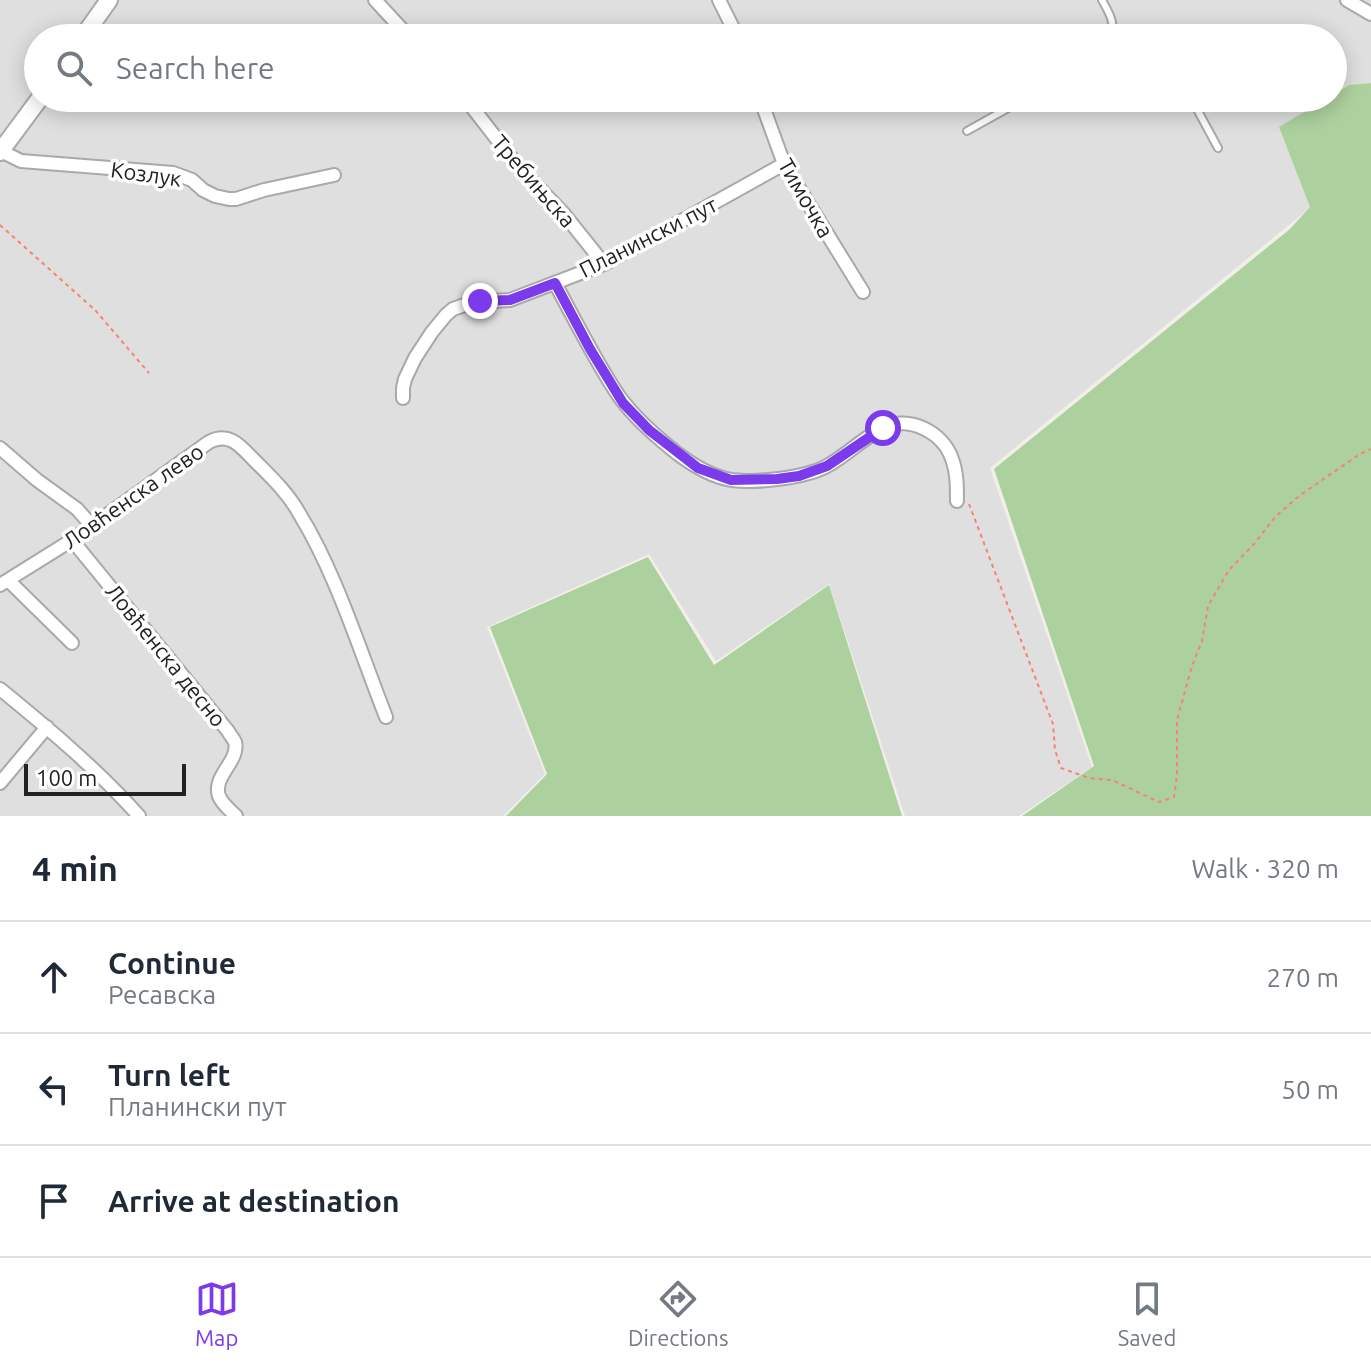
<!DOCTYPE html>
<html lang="en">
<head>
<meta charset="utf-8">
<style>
	body { margin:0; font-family:Ubuntu,sans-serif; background:#f6f6f7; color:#1f2937 }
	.scale { position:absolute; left:24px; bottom:20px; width:162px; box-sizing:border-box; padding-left:8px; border:4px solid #222; border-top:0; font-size:22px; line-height:28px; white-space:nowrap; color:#222; -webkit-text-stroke:6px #fff; paint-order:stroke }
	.stop { position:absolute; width:24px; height:24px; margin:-18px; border:6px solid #7c3aed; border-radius:50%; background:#fff }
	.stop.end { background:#7c3aed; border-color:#fff; box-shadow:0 2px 8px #0008 }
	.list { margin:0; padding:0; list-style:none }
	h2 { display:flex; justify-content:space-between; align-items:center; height:104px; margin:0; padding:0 32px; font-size:34px }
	h2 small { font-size:26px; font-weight:400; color:#747a83 }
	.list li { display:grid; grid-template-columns:52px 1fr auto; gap:24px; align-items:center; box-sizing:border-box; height:112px; padding:0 32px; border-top:2px solid #e0e1e3 }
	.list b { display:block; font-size:30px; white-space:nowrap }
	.list p { margin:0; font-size:26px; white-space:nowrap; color:#747a83 }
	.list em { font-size:26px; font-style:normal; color:#747a83 }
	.icon { flex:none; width:44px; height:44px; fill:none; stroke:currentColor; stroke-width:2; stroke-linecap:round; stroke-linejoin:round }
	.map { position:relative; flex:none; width:1371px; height:816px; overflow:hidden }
	.search { position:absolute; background:#fff; box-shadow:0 4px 20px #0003; left:24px; right:24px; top:24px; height:88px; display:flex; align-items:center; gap:20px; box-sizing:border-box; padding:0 28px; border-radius:44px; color:#747a83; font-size:30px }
	.sheet { height:440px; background:#fff }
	nav { display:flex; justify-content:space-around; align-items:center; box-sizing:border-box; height:112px; border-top:2px solid #e0e1e3; background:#fff; font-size:22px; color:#747a83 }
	nav a { display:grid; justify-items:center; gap:4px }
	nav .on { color:#7c3aed }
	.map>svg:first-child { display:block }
</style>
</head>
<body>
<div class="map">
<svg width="1371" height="816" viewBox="0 0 1371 816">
	<rect width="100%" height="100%" fill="#f2efe9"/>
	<path fill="#e0dfdf" d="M0 0H1371V83L1349 85 1333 95V38H38V98H1327L1279 127 1311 207 990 468 1092 767 1019 816H905L829 584 716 661 649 554 487 627 545 774 503 816H0Z"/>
	<path fill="#add19e" d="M1371 83V816H1022L1094 766 994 469 1290 229 1310 207 1279 127 1327 98H1333V95L1349 85Z
		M648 557 714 665 829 585 902 816H506L547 774 490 627Z"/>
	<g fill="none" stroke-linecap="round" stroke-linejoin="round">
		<g stroke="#a9a9a9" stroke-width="10">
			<path id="service" d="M1102 0C1109 13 1117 24 1109 38
				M1112 33 1136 38
				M1191 98 1218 148
				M967 131 1026 98"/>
		</g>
		<g stroke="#a9a9a9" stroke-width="16">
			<path id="minor" d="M375 0 410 38
				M719 0 738 38
				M1347 0 1371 14
				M465 98 517 165 564 214 604 264
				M760 98 784 164 863 292
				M1 151 21 161 173 173 192 180 203 190 215 196 229 199H236L264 190 334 175
				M555 283C572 315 589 348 608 379 613 387 618 396 625 404 640 423 659 439 678 454 694 466 712 477 732 480 757 483 805 478 827 466 847 455 863 438 883 428 909 415 943 432 952 459 957 472 957 487 957 501
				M403 398V388L405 379 415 358 432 332 446 315 453 309 473 302 510 300 604 264 784 164
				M0 448 37 480 77 509 92 526
				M72 540 228 731C230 735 233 738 235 742 240 761 212 776 219 796 222 804 230 810 236 816
				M9 581 72 643
				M0 585 72 540 209 442C230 431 241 447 255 461 271 477 288 493 299 513 336 573 360 651 386 717
				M0 689C49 729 97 769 139 816
				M0 783 47 727"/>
		</g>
		<g stroke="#a9a9a9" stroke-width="20">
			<path id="tertiary" d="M82 38 109 0
				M0 152 40 98"/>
		</g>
		<path stroke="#fa8072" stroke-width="2" stroke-dasharray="4 4" stroke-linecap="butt" d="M0 225 95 310 149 373
			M969 504 1053 724 1055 750 1061 768 1089 778 1112 780 1159 802 1174 797 1177 776V720L1192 666 1202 641 1208 606 1229 570 1254 544 1276 516 1299 496 1360 454 1371 449"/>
		<use href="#service" stroke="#fff" stroke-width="6"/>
		<use href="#minor" stroke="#fff" stroke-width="12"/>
		<use href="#tertiary" stroke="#fff" stroke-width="16"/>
	</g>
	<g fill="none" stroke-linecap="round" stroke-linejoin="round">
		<path stroke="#7c3aed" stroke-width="10" d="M480 301 510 300 555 283 590 349 623 403 649 430 698 468 731 480 777 479 799 476 827 466 883 428"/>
	</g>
	<g text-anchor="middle" stroke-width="7" stroke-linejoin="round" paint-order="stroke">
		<g font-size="22" fill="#222" stroke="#fff">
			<text transform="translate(146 174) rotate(8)" y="8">Козлук</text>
			<text transform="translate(534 181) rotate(49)" y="8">Требињска</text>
			<text transform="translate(806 198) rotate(60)" y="8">Тимочка</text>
			<text transform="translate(648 237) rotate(-27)" y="8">Планински пут</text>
			<text transform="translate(133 496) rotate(-35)" y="8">Ловћенска лево</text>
			<text transform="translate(166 655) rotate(51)" y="8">Ловћенска десно</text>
		</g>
	</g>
</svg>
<div class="scale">100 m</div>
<div class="stop" style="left:883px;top:428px"></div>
<div class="stop end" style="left:480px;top:301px"></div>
<div class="search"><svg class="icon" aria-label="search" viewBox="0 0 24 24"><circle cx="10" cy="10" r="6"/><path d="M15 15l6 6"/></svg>Search here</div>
</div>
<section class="sheet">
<h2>4 min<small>Walk · 320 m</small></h2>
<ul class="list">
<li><svg class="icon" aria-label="ahead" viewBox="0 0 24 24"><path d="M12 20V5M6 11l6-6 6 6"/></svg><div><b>Continue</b><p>Ресавска</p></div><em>270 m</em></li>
<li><svg class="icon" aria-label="left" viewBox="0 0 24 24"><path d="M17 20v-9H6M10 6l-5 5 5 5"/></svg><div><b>Turn left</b><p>Планински пут</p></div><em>50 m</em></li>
<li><svg class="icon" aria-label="arrive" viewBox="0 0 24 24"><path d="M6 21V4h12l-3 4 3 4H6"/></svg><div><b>Arrive at destination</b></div></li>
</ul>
</section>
<nav>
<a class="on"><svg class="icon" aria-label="map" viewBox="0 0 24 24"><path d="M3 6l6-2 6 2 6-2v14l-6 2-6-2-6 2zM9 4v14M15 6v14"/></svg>Map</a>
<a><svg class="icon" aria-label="directions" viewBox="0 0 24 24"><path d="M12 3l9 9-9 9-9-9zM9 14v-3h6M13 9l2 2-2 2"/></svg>Directions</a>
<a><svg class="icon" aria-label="saved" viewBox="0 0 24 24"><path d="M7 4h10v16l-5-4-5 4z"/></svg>Saved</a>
</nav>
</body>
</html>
